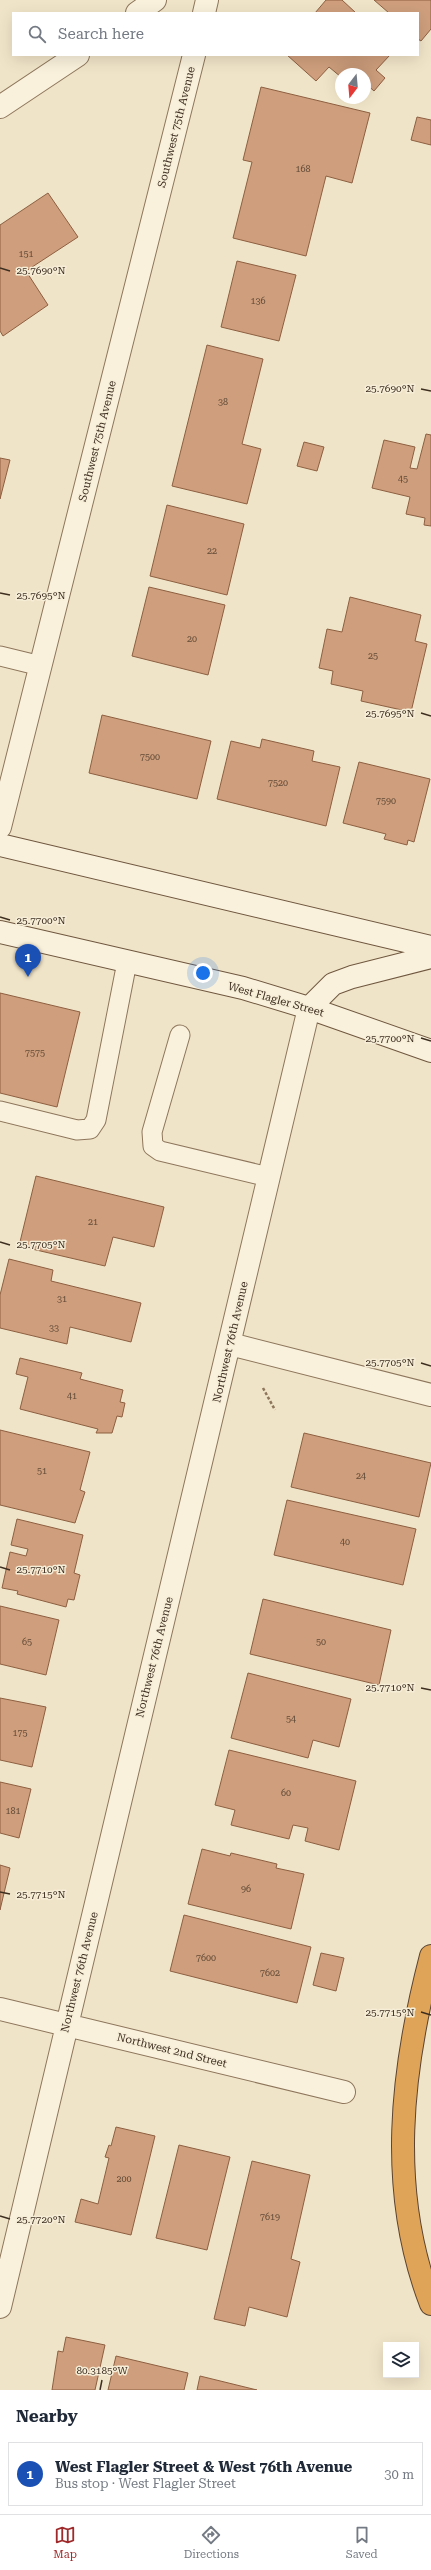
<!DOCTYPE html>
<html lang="en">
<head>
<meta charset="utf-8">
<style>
	body { margin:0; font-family:"Roboto Serif",serif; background:#f6f6f7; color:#1f2937 }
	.controls { position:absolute; right:12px; bottom:12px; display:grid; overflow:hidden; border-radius:0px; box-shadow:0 4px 16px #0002 }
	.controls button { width:36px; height:36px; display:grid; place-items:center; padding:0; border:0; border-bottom:1px solid #e0e1e3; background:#fff; color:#1f2937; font:20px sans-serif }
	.compass { position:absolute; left:335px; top:68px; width:36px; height:36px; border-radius:50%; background:#fff; box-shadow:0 4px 16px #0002; rotate:196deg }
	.you { position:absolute; left:203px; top:973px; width:14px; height:14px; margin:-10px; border:3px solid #fff; border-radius:50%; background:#1a73e8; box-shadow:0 0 0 6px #1a73e833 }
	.badge { display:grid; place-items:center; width:26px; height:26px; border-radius:50%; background:#9e2a2b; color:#fff; font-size:13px; font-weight:700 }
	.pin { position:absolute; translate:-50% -33px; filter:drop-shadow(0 1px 2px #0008) }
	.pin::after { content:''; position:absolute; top:21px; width:14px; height:12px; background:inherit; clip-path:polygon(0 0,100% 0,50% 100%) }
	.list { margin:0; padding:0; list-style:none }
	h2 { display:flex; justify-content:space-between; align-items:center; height:52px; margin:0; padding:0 16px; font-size:17px }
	h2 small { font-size:13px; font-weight:400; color:#747a83 }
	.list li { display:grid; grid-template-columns:26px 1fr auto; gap:12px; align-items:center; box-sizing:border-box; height:64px; margin:0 8px 8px; padding:0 8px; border:1px solid #e0e1e3; border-radius:0px }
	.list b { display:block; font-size:15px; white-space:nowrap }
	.list p { margin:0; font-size:13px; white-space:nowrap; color:#747a83 }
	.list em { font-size:13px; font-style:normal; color:#747a83 }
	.icon { flex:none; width:22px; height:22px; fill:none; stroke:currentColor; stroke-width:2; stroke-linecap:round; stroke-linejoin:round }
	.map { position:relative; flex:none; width:431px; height:2390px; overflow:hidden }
	.search { position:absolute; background:#fff; box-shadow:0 4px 16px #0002; left:12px; right:12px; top:12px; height:44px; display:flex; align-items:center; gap:10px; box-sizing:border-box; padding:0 14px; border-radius:0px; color:#747a83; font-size:15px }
	.sheet { height:124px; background:#fff }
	nav { display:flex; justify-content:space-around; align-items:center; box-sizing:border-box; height:56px; border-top:1px solid #e0e1e3; background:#fff; font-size:11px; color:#747a83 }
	nav a { display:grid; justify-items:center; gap:2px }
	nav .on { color:#9e2a2b }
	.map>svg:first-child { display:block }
</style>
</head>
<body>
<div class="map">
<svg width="431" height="2390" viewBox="0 0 431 2390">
	<rect width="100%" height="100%" fill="#f0e4c8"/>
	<path fill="#cf9f7d" stroke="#8d5f41" d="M326 0H342L356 13H315Z
		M374 0H431V29L421 41 418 39V13H389Z
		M287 55H390L376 70 385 78 374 91 365 83V74L345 73 341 74V77L329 67 316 81Z
		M261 87 370 113 352 183 326 176 306 256 233 238 252 162 243 160Z
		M417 117 431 120V145L411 140Z
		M48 193 78 237 26 271 48 305 3 336 0 331V225Z
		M237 261 296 275 279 341 221 327Z
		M207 345 263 359 242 444 261 449 247 504 172 486Z
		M426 434 431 435V526L424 525 425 518 406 514 410 497 372 488 384 440 415 447 410 468 417 469Z
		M304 442 324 447 317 471 297 466Z
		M0 458 10 460 0 499Z
		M167 505 244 524 227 595 150 576Z
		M149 587 225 605 208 675 132 656Z
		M350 597 421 615 415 641 427 644 411 712 361 701 363 691 331 684 333 671 319 668 327 629 342 632Z
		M102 715 211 741 197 799 89 773Z
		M262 739 314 751 312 761 340 767 326 826 217 799 231 741 260 748Z
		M359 762 430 779 414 842 408 840 407 845 384 839 386 834 343 823Z
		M0 993 80 1012 57 1107 0 1093Z
		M36 1176 164 1207 154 1247 113 1237 105 1266 19 1246Z
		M9 1259 53 1270 51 1281 141 1303 131 1342 70 1327 67 1344 0 1328V1295Z
		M20 1358 82 1373 80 1379 123 1390 120 1402 125 1403 122 1417 117 1416 112 1433H96L98 1429 20 1409 28 1377 16 1374Z
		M0 1430 90 1452 80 1490 85 1492 75 1523 0 1505Z
		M304 1433 431 1463 419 1517 291 1487Z
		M287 1500 416 1529 403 1585 274 1555Z
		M17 1519 83 1535 74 1573 80 1575 74 1600 68 1599 66 1607 17 1594 18 1591 2 1588 10 1552 26 1556 28 1549 11 1545Z
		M263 1599 391 1630 379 1685 250 1654Z
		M0 1606 59 1620 46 1675 0 1664Z
		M248 1673 351 1699 339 1747 313 1740 308 1758 231 1738Z
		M0 1698 46 1707 32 1767 0 1760Z
		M229 1750 356 1781 339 1850 305 1841 308 1828 293 1825 289 1839 231 1825 235 1810 215 1805Z
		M0 1782 31 1789 19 1838 0 1833Z
		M202 1849 230 1856 231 1853 277 1864 276 1868 304 1874 291 1929 188 1904Z
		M0 1865 10 1868 0 1910Z
		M184 1915 311 1947 297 2003 170 1971Z
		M321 1953 344 1958 336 1991 313 1985Z
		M116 2127 155 2136 131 2235 75 2222 81 2199 98 2204 109 2158 105 2157 109 2145 111 2146Z
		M179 2145 230 2157 207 2250 156 2238Z
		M252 2161 310 2175 291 2259 300 2262 287 2317 249 2307 245 2326 214 2319Z
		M66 2337 105 2345 95 2390H52L58 2351 63 2352Z
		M116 2356 188 2373 184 2390H108Z
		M200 2376 257 2390H197Z"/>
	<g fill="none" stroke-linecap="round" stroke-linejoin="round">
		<g stroke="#8d765c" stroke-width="21">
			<path id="lane" d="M0 656 41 666
				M180 1035 152 1132 153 1146 160 1151 269 1177
				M0 1111 77 1130 90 1129 96 1120 127 962"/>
		</g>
		<g stroke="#8d765c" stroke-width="24">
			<path id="street" d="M137 13 155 0
				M204 13 207 0
				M0 107 78 55
				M0 827 194 55
				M230 1344 431 1395
				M0 2009 344 2092
				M0 2307 309 1008"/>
		</g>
		<g stroke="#6f573f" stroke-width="24">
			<path id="secondary" d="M0 845 431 947
				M0 932 243 988 309 1008 431 1051
				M309 1008 333 984 352 977 431 957"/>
		</g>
		<g stroke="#5b4430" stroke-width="24">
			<path id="highway" d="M431 1956C401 2071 387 2190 431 2304"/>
		</g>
		<path stroke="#8d765c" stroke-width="2.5" stroke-dasharray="3 2" stroke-linecap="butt" d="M263 1388 275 1410"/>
		<use href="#lane" stroke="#faf1dc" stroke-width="19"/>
		<use href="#street" stroke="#faf1dc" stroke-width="22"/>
		<use href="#secondary" stroke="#faf1dc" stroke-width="22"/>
		<use href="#highway" stroke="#e0a458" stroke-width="22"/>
	</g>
	<path fill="none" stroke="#3d2e20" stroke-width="1.5" d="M0 268 10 271M421 389 431 391M0 593 10 595M421 713 431 716M0 917 10 920M421 1038 431 1041M0 1242 10 1245M421 1363 431 1366M0 1567 10 1570M421 1688 431 1690M0 1892 10 1894M421 2012 431 2015M0 2216 10 2219M100 2390 102 2380"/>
	<g text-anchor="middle" stroke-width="3" stroke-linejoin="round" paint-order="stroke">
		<g font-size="9" fill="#624a37">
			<text x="303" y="172">168</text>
			<text x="26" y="257">151</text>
			<text x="258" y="304">136</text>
			<text x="223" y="405">38</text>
			<text x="403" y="482">45</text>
			<text x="212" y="554">22</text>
			<text x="192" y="642">20</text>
			<text x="373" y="659">25</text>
			<text x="150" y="760">7500</text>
			<text x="278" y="786">7520</text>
			<text x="386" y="804">7590</text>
			<text x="35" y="1056">7575</text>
			<text x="93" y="1225">21</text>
			<text x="62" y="1302">31</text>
			<text x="54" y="1331">33</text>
			<text x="72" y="1399">41</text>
			<text x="42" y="1474">51</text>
			<text x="361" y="1479">24</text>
			<text x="345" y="1545">40</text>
			<text x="27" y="1645">65</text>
			<text x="321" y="1645">50</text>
			<text x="291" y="1722">54</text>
			<text x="20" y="1736">175</text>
			<text x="286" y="1796">60</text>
			<text x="13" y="1814">181</text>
			<text x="246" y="1892">96</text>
			<text x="206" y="1961">7600</text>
			<text x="270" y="1976">7602</text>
			<text x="124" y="2182">200</text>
			<text x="270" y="2220">7619</text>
		</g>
		<g font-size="11" fill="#3d2e20" stroke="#f7eed8">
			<text transform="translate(176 127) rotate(-76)" y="4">Southwest 75th Avenue</text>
			<text transform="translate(97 441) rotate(-76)" y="4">Southwest 75th Avenue</text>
			<text transform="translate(276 999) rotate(16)" y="4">West Flagler Street</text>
			<text transform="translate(230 1342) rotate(-77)" y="4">Northwest 76th Avenue</text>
			<text transform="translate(154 1657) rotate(-76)" y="4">Northwest 76th Avenue</text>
			<text transform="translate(79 1972) rotate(-76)" y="4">Northwest 76th Avenue</text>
			<text transform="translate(172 2050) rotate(14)" y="4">Northwest 2nd Street</text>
		</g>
	</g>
	<g font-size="10" text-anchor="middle" fill="#3d2e20" stroke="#f7eed8" stroke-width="3" stroke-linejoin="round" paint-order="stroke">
		<text x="41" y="274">25.7690°N</text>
		<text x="390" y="392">25.7690°N</text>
		<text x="41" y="599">25.7695°N</text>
		<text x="390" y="717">25.7695°N</text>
		<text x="41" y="924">25.7700°N</text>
		<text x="390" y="1042">25.7700°N</text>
		<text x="41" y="1248">25.7705°N</text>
		<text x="390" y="1366">25.7705°N</text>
		<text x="41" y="1573">25.7710°N</text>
		<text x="390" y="1691">25.7710°N</text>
		<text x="41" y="1898">25.7715°N</text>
		<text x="390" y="2016">25.7715°N</text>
		<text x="41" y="2223">25.7720°N</text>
		<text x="102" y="2374">80.3185°W</text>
	</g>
</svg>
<div class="controls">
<button><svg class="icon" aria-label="layers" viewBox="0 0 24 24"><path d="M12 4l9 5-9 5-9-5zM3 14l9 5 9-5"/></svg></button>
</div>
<svg class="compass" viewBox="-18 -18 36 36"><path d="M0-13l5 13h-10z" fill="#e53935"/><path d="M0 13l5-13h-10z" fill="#747a83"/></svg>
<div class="you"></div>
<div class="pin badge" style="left:28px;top:977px;background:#1a4fb4">1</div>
<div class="search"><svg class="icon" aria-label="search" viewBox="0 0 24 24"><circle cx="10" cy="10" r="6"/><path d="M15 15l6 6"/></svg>Search here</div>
</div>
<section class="sheet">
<h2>Nearby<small></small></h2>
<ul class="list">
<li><span class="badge" style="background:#1a4fb4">1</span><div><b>West Flagler Street &amp; West 76th Avenue</b><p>Bus stop · West Flagler Street</p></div><em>30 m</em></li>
</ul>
</section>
<nav>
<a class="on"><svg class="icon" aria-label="map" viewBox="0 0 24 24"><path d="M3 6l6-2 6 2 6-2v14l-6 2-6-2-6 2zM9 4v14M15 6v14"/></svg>Map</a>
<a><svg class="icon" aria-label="directions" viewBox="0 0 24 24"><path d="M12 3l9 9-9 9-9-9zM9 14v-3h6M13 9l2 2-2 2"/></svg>Directions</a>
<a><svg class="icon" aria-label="saved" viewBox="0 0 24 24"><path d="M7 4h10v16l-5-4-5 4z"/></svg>Saved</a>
</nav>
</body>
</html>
